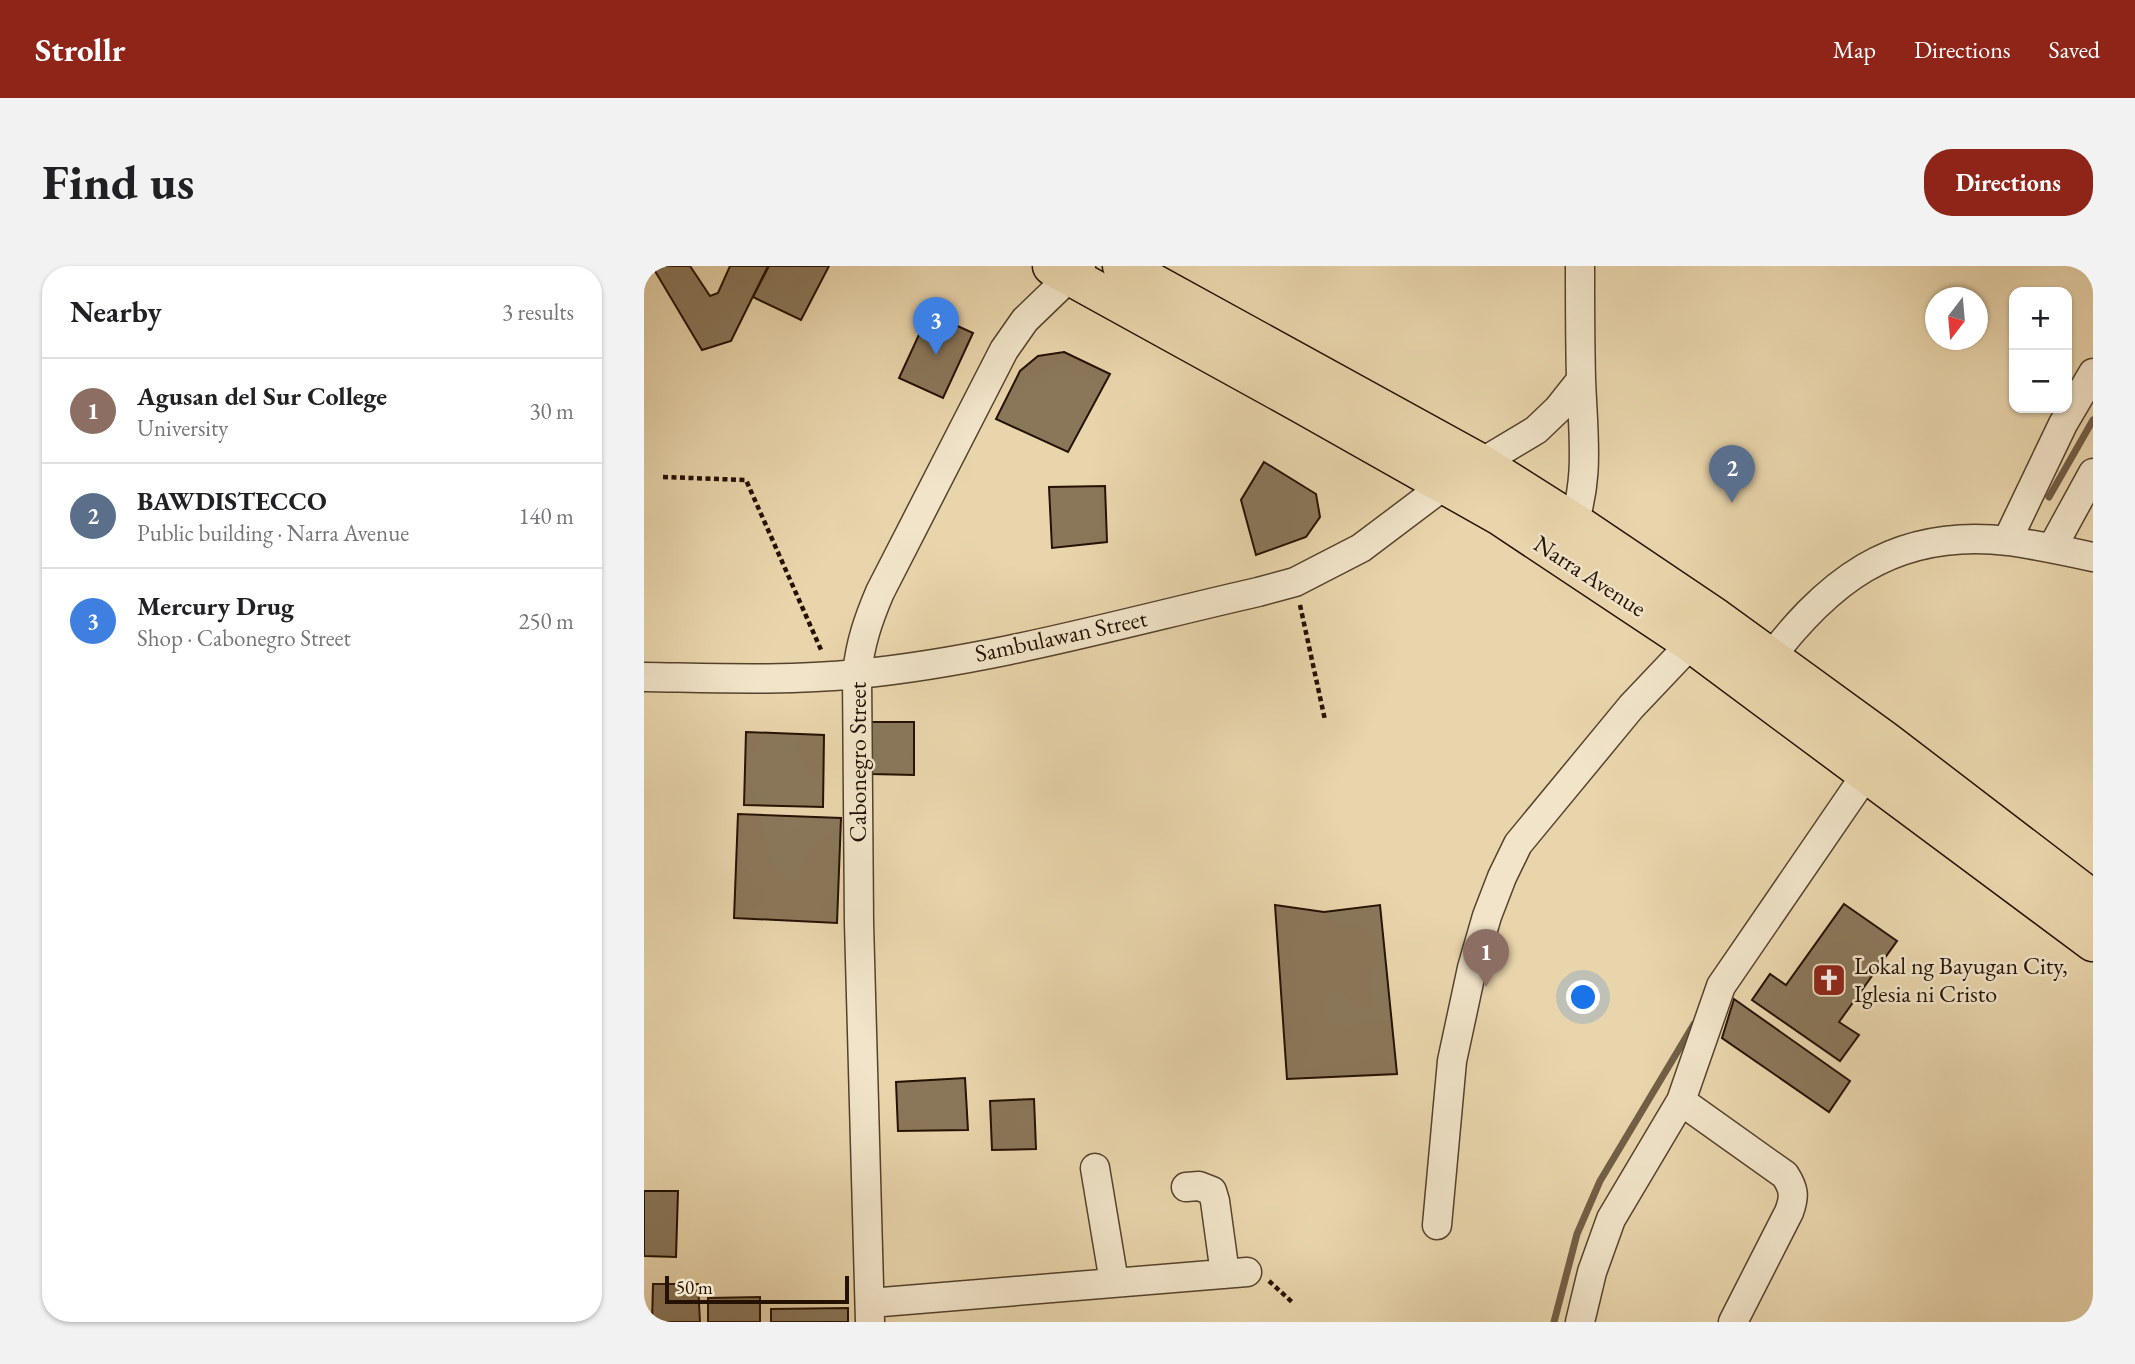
<!DOCTYPE html>
<html lang="en">
<head>
<meta charset="utf-8">
<style>
	body { margin:0; font-family:"EB Garamond",serif; background:#f2f2f2; color:#202124 }
	.controls { position:absolute; right:21px; top:21px; display:grid; overflow:hidden; border-radius:14px; box-shadow:0 2px 5px #0004 }
	.controls button { width:63px; height:63px; display:grid; place-items:center; padding:0; border:0; border-bottom:2px solid #e0e0e0; background:#fff; color:#202124; font:35px sans-serif }
	.compass { position:absolute; left:1281px; top:21px; width:63px; height:63px; border-radius:50%; background:#fff; box-shadow:0 2px 5px #0004; rotate:196deg }
	.scale { position:absolute; left:21px; bottom:18px; width:184px; box-sizing:border-box; padding-left:7px; border:4px solid #241102; border-top:0; font-size:19px; line-height:24px; white-space:nowrap; color:#241102; -webkit-text-stroke:5px #f1e4c9; paint-order:stroke }
	.you { position:absolute; left:940px; top:732px; width:24px; height:24px; margin:-18px; border:5px solid #fff; border-radius:50%; background:#1a73e8; box-shadow:0 0 0 10px #1a73e833 }
	.badge { display:grid; place-items:center; width:46px; height:46px; border-radius:50%; background:#8f2418; color:#fff; font-size:23px; font-weight:700 }
	.pin { position:absolute; translate:-50% -58px; filter:drop-shadow(0 2px 4px #0008) }
	.pin::after { content:''; position:absolute; top:37px; width:24px; height:21px; background:inherit; clip-path:polygon(0 0,100% 0,50% 100%) }
	.list { margin:0; padding:0; list-style:none }
	h2 { display:flex; justify-content:space-between; align-items:center; height:91px; margin:0; padding:0 28px; font-size:30px }
	h2 small { font-size:23px; font-weight:400; color:#757577 }
	.list li { display:grid; grid-template-columns:46px 1fr auto; gap:21px; align-items:center; box-sizing:border-box; height:105px; padding:0 28px; border-top:2px solid #e0e0e0 }
	.list b { display:block; font-size:26px; white-space:nowrap }
	.list p { margin:0; font-size:23px; white-space:nowrap; color:#757577 }
	.list em { font-size:23px; font-style:normal; color:#757577 }
	.map { position:relative; flex:none; width:1449px; height:1056px; overflow:hidden; border-radius:28px }
	header { display:flex; align-items:center; gap:42px; box-sizing:border-box; height:98px; padding:0 35px; background:#8f2418; color:#fff }
	header strong { font-size:33px }
	nav { display:flex; gap:38px; margin-inline-start:auto; font-size:24px }
	.intro { display:flex; align-items:center; justify-content:space-between; box-sizing:border-box; height:168px; padding:0 42px }
	h1 { margin:0; font-size:49px }
	.button { padding:18px 32px; border-radius:28px; background:#8f2418; color:#fff; font-size:24px; font-weight:700 }
	main { display:flex; gap:42px; padding:0 42px }
	aside { flex:1; background:#fff; border-radius:28px; box-shadow:0 2px 5px #0004 }
	.map>svg:first-child { display:block }
</style>
</head>
<body>
<header>
<strong>Strollr</strong>
<nav><a>Map</a><a>Directions</a><a>Saved</a></nav>
</header>
<div class="intro"><h1>Find us</h1><a class="button">Directions</a></div>
<main>
<aside>
<h2>Nearby<small>3 results</small></h2>
<ul class="list">
<li><span class="badge" style="background:#8d6e63">1</span><div><b>Agusan del Sur College</b><p>University</p></div><em>30 m</em></li>
<li><span class="badge" style="background:#5c6f8a">2</span><div><b>BAWDISTECCO</b><p>Public building · Narra Avenue</p></div><em>140 m</em></li>
<li><span class="badge" style="background:#3f7fe0">3</span><div><b>Mercury Drug</b><p>Shop · Cabonegro Street</p></div><em>250 m</em></li>
</ul>
</aside>
<div class="map">
<svg width="1449" height="1056" viewBox="0 0 1449 1056">
	<rect width="100%" height="100%" fill="#e9d5ac"/>
	<filter id="stains"><feTurbulence type="fractalNoise" baseFrequency=".00286" numOctaves="4"/><feColorMatrix values="0 0 0 0 .2 0 0 0 0 .09 0 0 0 0 .02 0 0 0 .5 -.17"/></filter>
	<radialGradient id="worn" r=".72"><stop offset=".6" stop-color="#630" stop-opacity="0"/><stop offset="1" stop-color="#630" stop-opacity=".3"/></radialGradient>
	<g fill="none" stroke-linecap="round" stroke-linejoin="round">
		<path stroke="#725e45" stroke-width="7" d="M1405 231 1449 154
			M910 1056 933 968 956 915 1050 758"/>
	</g>
	<path fill="#8a775a" stroke="#241102" stroke-width="2" d="M8 0H46L66 30 74 27 86 0H124L87 75 58 84Z
		M125 0H185L157 54 109 31Z
		M285 47 329 67 299 132 255 112Z
		M420 86 466 108 424 186 352 153 376 105 394 90Z
		M620 196 672 228 676 251 662 271 612 289 597 234Z
		M461 220 463 276 408 282 405 221Z
		M227 456H270V509L227 508Z
		M102 466 180 469 179 541 100 539Z
		M94 548 197 552 193 657 90 652Z
		M1200 638 1253 675 1195 756 1215 769 1196 795 1108 734 1126 708 1142 719Z
		M631 639 680 646 736 639 753 808 643 813Z
		M1090 733 1206 815 1185 846 1078 772Z
		M321 812 324 864 254 865 252 816Z
		M390 833 392 883 348 884 346 835Z
		M0 925H34L32 991 0 990Z
		M9 1018H54L56 1056H8Z
		M116 1031V1056H64V1032Z
		M204 1042V1056H127V1043Z"/>
	<g fill="none" stroke-linecap="round" stroke-linejoin="round">
		<g stroke="#55422c" stroke-width="31">
			<path id="minor" d="M925 271C947 216 939 170 937 113 936 75 936 38 936 0
				M1363 275 1419 158 1449 107
				M1408 282 1449 207
				M1115 407C1180 317 1248 261 1365 275 1393 279 1421 285 1449 291
				M0 411C70 412 143 415 213 408 347 395 482 356 614 326L651 316 717 282 802 218 892 164 914 143 937 114
				M1037 835 1141 909C1150 923 1151 930 1145 946L1089 1056
				M451 902 470 1016
				M542 921 555 920 568 925 571 935 581 1008
				M793 959 808 795 828 702 843 650 858 611 874 578 987 441 1060 364
				M226 1037 603 1006
				M226 1056 215 657 213 408C216 378 224 354 236 326L360 84 381 54 437 0
				M936 1056 948 1006 967 953 1037 835 1077 720 1223 507"/>
		</g>
		<g stroke="#241102" stroke-width="41">
			<path id="highway" d="M408 0 658 138 856 250 1047 377 1449 676
				M478 0 836 197 931 257 1072 352 1240 474 1449 634"/>
		</g>
		<path stroke="#241102" stroke-width="4.5" stroke-dasharray="5 3.5" stroke-linecap="butt" d="M19 211 102 214 178 386
			M656 339 681 454
			M625 1015 648 1036"/>
		<use href="#minor" stroke="#f1e4c9" stroke-width="28"/>
		<use href="#highway" stroke="#e9d5ac" stroke-width="38"/>
	</g>
	<defs>
		<g id="church-square" transform="scale(1.75)"><rect x="-9" y="-9" width="18" height="18" rx="4" fill="#8f2418" stroke="#f1e4c9"/><path d="M-1.2-6h2.4v3.5h3.3v2.4h-3.3V6h-2.4V-.1h-3.3v-2.4h3.3Z" fill="#fff"/></g>
	</defs>
	<g fill-rule="evenodd">
		<use href="#church-square" x="1185" y="714"/>
	</g>
	<g text-anchor="middle" stroke-width="5" stroke-linejoin="round" paint-order="stroke">
		<g font-size="24" fill="#241102" stroke="#f1e4c9">
			<text transform="translate(946 310) rotate(33)" y="8">Narra Avenue</text>
			<text transform="translate(417 370) rotate(-12)" y="8">Sambulawan Street</text>
			<text transform="translate(214 496) rotate(-90)" y="8">Cabonegro Street</text>
		</g>
		<g font-size="24" fill="#241102" stroke="#f1e4c9" text-anchor="start">
			<text x="1210" y="708">Lokal ng Bayugan City,<tspan x="1210" dy="28">Iglesia ni Cristo</tspan></text>
		</g>
	</g>
	<rect width="100%" height="100%" filter="url(#stains)"/>
	<rect width="100%" height="100%" fill="url(#worn)"/>
</svg>
<div class="controls">
<button>+</button>
<button>−</button>
</div>
<svg class="compass" viewBox="-18 -18 36 36"><path d="M0-13l5 13h-10z" fill="#e53935"/><path d="M0 13l5-13h-10z" fill="#757577"/></svg>
<div class="scale">50 m</div>
<div class="you"></div>
<div class="pin badge" style="left:842px;top:721px;background:#8d6e63">1</div>
<div class="pin badge" style="left:1088px;top:237px;background:#5c6f8a">2</div>
<div class="pin badge" style="left:292px;top:89px;background:#3f7fe0">3</div>
</div>
</main>
</body>
</html>
